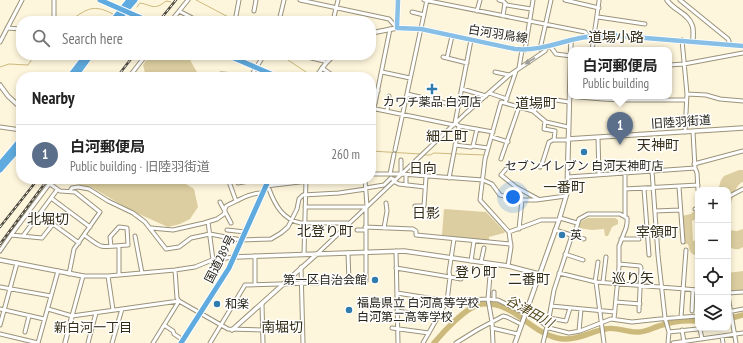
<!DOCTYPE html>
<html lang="en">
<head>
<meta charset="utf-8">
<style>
	body { margin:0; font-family:"PT Sans Narrow","Noto Sans JP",sans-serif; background:#f2f2f2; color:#222 }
	.controls { position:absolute; right:12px; bottom:12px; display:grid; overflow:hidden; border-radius:8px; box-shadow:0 2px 6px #0003 }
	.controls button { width:36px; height:36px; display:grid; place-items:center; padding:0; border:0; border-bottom:1px solid #e0e0e0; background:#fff; color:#222; font:20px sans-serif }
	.you { position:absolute; left:513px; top:197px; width:14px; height:14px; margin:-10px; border:3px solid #fff; border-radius:50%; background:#1a73e8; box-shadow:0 0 0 6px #1a73e833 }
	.badge { display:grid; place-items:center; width:26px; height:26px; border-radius:50%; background:#7c3aed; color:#fff; font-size:13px; font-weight:700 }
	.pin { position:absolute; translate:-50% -33px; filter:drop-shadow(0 1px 2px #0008) }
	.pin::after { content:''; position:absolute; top:21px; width:14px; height:12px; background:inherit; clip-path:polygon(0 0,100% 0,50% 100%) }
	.popup { position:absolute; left:568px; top:47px; width:104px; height:52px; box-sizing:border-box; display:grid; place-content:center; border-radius:8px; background:#fff; filter:drop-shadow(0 1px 3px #0005); font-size:13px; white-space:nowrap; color:#767676 }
	.popup b { font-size:15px; color:#222 }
	.popup::after { content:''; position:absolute; left:50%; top:100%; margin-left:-8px; border:8px solid transparent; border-top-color:#fff }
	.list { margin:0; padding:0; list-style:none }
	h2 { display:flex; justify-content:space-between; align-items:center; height:52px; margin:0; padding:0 16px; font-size:17px }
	h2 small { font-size:13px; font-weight:400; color:#767676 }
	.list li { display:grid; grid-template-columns:26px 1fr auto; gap:12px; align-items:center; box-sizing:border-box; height:60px; padding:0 16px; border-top:1px solid #e0e0e0 }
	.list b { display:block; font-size:15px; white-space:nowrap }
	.list p { margin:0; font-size:13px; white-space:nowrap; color:#767676 }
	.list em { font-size:13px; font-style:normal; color:#767676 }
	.icon { flex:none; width:22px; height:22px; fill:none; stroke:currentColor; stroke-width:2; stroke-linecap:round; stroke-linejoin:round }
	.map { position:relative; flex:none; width:743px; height:343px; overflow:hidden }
	.search { position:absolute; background:#fff; box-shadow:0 2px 6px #0003; left:16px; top:16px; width:360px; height:44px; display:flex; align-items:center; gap:10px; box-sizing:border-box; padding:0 14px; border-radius:16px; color:#767676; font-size:15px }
	.panel { position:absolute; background:#fff; box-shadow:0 2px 6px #0003; left:16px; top:72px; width:360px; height:112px; border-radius:16px }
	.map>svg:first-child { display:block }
</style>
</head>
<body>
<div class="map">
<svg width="743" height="343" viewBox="0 0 743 343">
	<rect width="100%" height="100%" fill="#fef6dc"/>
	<path fill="#dccea0" d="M150 55H189L191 62 200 77H146L143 65Z
		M739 170H743V182C733 185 730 210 728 220V190H718L721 180 724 176Z
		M73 179H167C179 181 184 182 194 189L198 207 190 219 180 224 168 227 132 211 91 187 79 185Z
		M444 209 486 212 505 232 504 233 489 237V241L442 235Z
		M698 211V218L692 221 693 241 698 240V256C690 254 690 252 688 244H684L681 216 691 214 693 212Z
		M588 218H615L618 220V224L612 227 608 236H605L604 229 592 230 578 228 579 222Z
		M743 229V247C738 251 733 249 728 247V230L737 231Z
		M743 271V291L728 292V273Z"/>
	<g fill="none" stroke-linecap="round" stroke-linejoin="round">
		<path stroke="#ccb97c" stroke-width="1" d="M196 0 234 20
			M137 7 140 3C152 5 154 11 166 1L171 2
			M70 21C87 8 94 4 113 14
			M122 21 129 20
			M284 55 285 58 309 74H316
			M0 67 9 64 28 65 35 55
			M319 74 324 73 330 77
			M371 92 379 93 371 132
			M371 151 420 154
			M423 155H430L434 153 484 155"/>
		<path stroke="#ccb97c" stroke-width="5.5" d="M728 319 743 315
			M434 343C443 332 466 307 481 304 512 300 530 332 557 338 575 342 589 332 605 329 616 326 627 333 638 332 646 332 652 328 659 326 670 322 686 320 698 321"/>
		<g stroke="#9a937b" stroke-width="5">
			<path id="minor" d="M54 0V21
				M300 0 389 19 397 28
				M424 0 585 32 588 36
				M499 0 503 1 507 5 531 9
				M565 0 599 8
				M680 0 728 39 730 44
				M179 11 198 21
				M254 11 256 0
				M477 11 480 0
				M412 12 424 15
				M503 16 505 3
				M598 17 645 24
				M171 21 188 0
				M235 21 239 0
				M279 21 284 0
				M333 21 338 0
				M7 28 21 29
				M471 40 455 123 459 126 493 132
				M682 40 687 94 685 132
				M0 42 22 0
				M550 46 556 54 571 56
				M540 49 551 0
				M525 50 533 0
				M592 50 599 1
				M299 55 324 61
				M443 57 467 63
				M447 58 452 36
				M669 65 684 64 743 53
				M322 68 335 77
				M519 68 522 50
				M382 72 410 78
				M495 72 509 75
				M129 77 146 55
				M216 77 221 74 251 76 264 55
				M371 89 378 91
				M462 89 486 96
				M489 93 507 99
				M407 94 458 106
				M687 94 706 95 720 99 743 101
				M570 96C609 101 647 100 686 100
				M549 99 569 102
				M505 103 516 71
				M371 108 454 125
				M387 111 389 96
				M534 112 538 103
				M545 121 544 129 555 131 554 140
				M371 123 390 29
				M0 127 21 130
				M693 132 695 168 697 173 698 190
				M492 137 508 142
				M598 138 599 175
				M455 145 471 147 473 146 477 129
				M473 146 488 148
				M395 150 427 0
				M501 159 519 107
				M401 160V174
				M694 164 743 151
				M540 167 542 164 549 142 553 140H568
				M506 169 501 175 516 187 538 199
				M652 171 658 255 665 318 669 332 668 343
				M625 173V217
				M371 174H401L483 180 492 184 500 195 520 200H536L566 196
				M390 174 394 154
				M568 177 695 168
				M449 178 459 126
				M228 179 236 201
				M234 179 238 183 260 179
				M365 179 367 206
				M393 181 399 184 425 187
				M50 184 60 191 75 192 100 212 74 249 69 274
				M406 185V175
				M266 186 325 179
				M679 187 683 242
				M265 188 269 189C275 205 283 220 301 223H348
				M366 188 384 185 391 178 395 180
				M625 189 698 185
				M644 189 649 255
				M70 191 72 188 78 187 89 189 108 201 133 213 145 222 166 249 179 247 191 238 210 234 241 240 271 239 281 233 288 227 297 209 299 199 303 195 339 193 366 189
				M728 197 743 189
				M51 198 90 227
				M220 202 231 223
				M415 206H424L426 177
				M305 207H366
				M695 209H698
				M655 211 680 210
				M560 218 577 223
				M208 222 213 260
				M365 227 413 229 416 231V235L511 244
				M151 228 173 230 204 223 217 219 224 214 226 206C237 201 251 192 263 193
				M384 228 387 211 386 203
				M519 229 522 200
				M227 230 245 232
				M357 230H365
				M555 230 584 239
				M509 232 541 220H559
				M11 235 42 238 53 224 79 243
				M84 235C89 238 95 244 101 246 110 248 119 245 128 245L127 228 119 227 110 237 111 246
				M23 236 57 190
				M135 236 142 273
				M574 236 579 219 588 214H620L627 218V223L626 228 619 246V267L614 319
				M454 239 449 272 450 277 461 279
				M621 239H639
				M119 246V274
				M0 251 11 235 53 179
				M396 251 398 343
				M304 254 306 179
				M317 254 466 113 508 76 545 51 547 47
				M565 254 583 260
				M471 261 474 241
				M481 262 484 248
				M491 264 488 299 492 322 493 343
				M619 264 640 266 641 268 639 311
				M508 266 511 247 509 232 480 200 485 159 501 102 533 111 546 122 568 127
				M301 267 303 343
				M396 268 450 277 447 301 423 343
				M175 270 177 298 179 301
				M559 273 596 282 698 290
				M108 276 113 310
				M366 281V207
				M595 282 598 262
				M596 282 604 343
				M603 282 606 257
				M255 284V256
				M0 287 51 296
				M397 293 447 301 488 299 498 300 539 320 549 328 569 333 580 331 611 319 632 322 660 319 698 316
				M728 293 743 292
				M728 296 736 343
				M494 300V292
				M616 302 640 304
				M262 304 263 343
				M551 306 615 312
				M0 309 44 319
				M48 309 72 316 179 301 228 329 263 330
				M397 311 438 317
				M692 311 693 290
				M728 312 743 309
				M72 316 83 276H108L175 270 195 267 212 260 234 257
				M681 317 686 250
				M549 318 566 321 570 308
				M0 325 17 263
				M164 325 173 331 174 334 183 340
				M392 328 429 333
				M492 328 518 334
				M263 329 302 327
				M700 329 702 339
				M682 330 684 342
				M579 331 581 309
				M25 332 29 316
				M669 332 707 328
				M0 334 38 343
				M722 336 723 343
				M38 343 58 271
				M88 343 96 313
				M112 343 122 309
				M153 343 179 301
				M210 343 245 285 349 282 348 253
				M456 343 477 330 503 316 507 317 521 324
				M543 343 549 318 554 290 572 235
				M673 343 743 333"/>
		</g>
		<g stroke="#9a937b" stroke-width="5.5">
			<path id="tertiary" d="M667 0C673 10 688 13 692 25 694 29 693 36 693 41
				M371 33 397 28
				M316 77 326 63 334 55
				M0 85 8 96 21 108
				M568 139 743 128
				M234 257 404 251 508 266 539 274
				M0 260 83 276
				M232 330 317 254
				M65 343 72 316
				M515 343 559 220 567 193 571 40"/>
		</g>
		<g stroke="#fff" stroke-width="6">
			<path id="primary" d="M398 0 397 28 421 29 515 49C535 51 552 45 571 40 584 37 596 35 609 35L743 46"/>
		</g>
		<g stroke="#fff" stroke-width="7">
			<path id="trunk" d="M112 21 129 0
				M117 21 135 0
				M227 55 278 77
				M69 77 86 55
				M75 77 91 55
				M0 164 21 139
				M0 170 21 146
				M181 343 229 268 269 179"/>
		</g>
		<use href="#minor" stroke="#fff" stroke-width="3"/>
		<use href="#tertiary" stroke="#fff" stroke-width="3.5"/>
		<use href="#primary" stroke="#87bfe6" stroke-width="4.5"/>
		<use href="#trunk" stroke="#5faade" stroke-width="5"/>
		<g stroke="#4d493c" stroke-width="2.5">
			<path id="rail" d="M159 21 176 0
				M117 77 134 55
				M0 227 38 179
				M0 244 48 179"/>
		</g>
		<use href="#rail" stroke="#fff" stroke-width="1" stroke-dasharray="3" stroke-linecap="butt"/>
		<g stroke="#fff" stroke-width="7" stroke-linecap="butt">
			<path id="trunk-bridge" d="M100 0 148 21"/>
		</g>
		<use href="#trunk-bridge" stroke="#5faade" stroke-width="5"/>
	</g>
	<defs><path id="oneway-solid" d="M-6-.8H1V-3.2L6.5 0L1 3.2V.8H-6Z"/></defs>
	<use fill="#9d9c98" href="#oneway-solid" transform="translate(530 61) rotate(147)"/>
	<g fill="#317caf" stroke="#fff" stroke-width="1.5">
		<path d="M430 83h4v4h4v4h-4v4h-4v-4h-4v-4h4z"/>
		<circle cx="584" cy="152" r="4"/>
		<circle cx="562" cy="235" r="4"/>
		<circle cx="375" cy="280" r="4"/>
		<circle cx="217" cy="304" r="4"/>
		<circle cx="349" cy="310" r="4"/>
	</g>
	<g text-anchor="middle" stroke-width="3" stroke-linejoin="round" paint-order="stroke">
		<g font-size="12" fill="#262319" stroke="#fff">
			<text transform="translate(498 34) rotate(9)" y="4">白河羽鳥線</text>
			<text transform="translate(681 122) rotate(-4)" y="4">旧陸羽街道</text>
			<text transform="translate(220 259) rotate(-63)" y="4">国道289号</text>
		</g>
		<g font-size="12" fill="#262319" stroke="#fff" text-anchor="start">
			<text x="432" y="106" text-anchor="middle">カワチ薬品 白河店</text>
			<text x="584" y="170" text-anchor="middle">セブンイレブン 白河天神町店</text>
			<text x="570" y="239">英</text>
			<text x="367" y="284" text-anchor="end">第一区自治会館</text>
			<text x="357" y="307">福島県立 白河高等学校<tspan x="357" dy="14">白河第二高等学校</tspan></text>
			<text x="225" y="308">和楽</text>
		</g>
		<g font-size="13" font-style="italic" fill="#514313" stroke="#fff">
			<text transform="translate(530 311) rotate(29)" y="5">谷津田川</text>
		</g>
		<g font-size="13" fill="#342e19" stroke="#fff">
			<text x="93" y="332">新白河一丁目</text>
		</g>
		<g font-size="14" fill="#342e19" stroke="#fff">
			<text x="616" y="42">道場小路</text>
			<text x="536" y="108">道場町</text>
			<text x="447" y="141">細工町</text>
			<text x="658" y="150">天神町</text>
			<text x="423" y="173">日向</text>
			<text x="564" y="192">一番町</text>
			<text x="426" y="218">日影</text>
			<text x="48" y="224">北堀切</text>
			<text x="325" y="236">北登り町</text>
			<text x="657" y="237">宰領町</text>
			<text x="476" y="277">登り町</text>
			<text x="633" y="283">巡り矢</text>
			<text x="529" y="284">二番町</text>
			<text x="282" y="332">南堀切</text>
		</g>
	</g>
</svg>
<div class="controls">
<button>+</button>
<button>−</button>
<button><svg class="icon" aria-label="locate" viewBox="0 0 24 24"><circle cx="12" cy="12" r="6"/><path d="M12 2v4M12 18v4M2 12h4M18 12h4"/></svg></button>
<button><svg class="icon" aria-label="layers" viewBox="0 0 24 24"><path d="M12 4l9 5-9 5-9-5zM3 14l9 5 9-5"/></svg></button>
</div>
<div class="you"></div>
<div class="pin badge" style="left:620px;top:145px;background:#5c6f8a">1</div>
<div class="popup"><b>白河郵便局</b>Public building</div>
<div class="search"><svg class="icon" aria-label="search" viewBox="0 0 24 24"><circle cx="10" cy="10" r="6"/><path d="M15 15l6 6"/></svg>Search here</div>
<section class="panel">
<h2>Nearby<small></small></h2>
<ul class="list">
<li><span class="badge" style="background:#5c6f8a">1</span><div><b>白河郵便局</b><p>Public building · 旧陸羽街道</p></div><em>260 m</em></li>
</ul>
</section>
</div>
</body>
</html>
